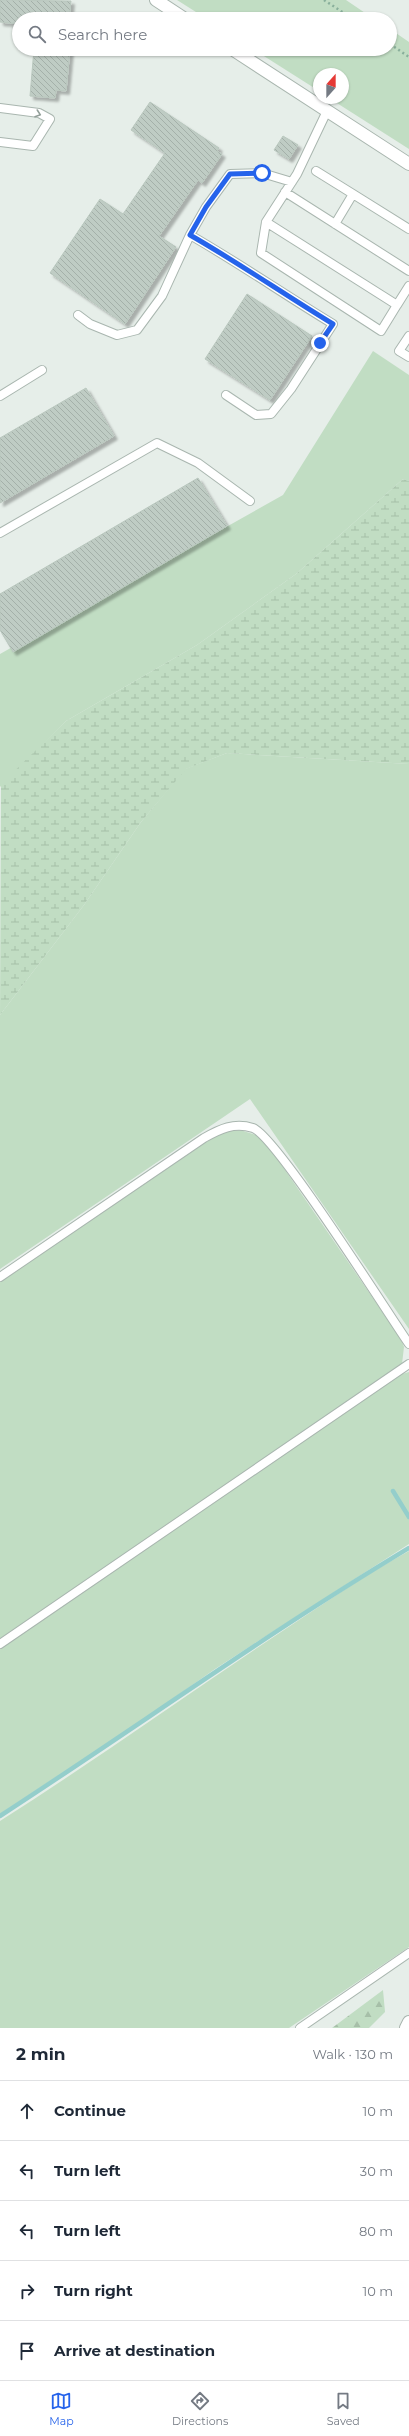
<!DOCTYPE html>
<html lang="en">
<head>
<meta charset="utf-8">
<style>
	body { margin:0; font-family:Montserrat,sans-serif; background:#f2f2f3; color:#1f2937 }
	.compass { position:absolute; left:313px; top:68px; width:36px; height:36px; border-radius:50%; background:#fff; box-shadow:0 1px 3px #0004; rotate:21deg }
	.stop { position:absolute; width:12px; height:12px; margin:-9px; border:3px solid #2563eb; border-radius:50%; background:#fff }
	.stop.end { background:#2563eb; border-color:#fff; box-shadow:0 1px 4px #0008 }
	.list { margin:0; padding:0; list-style:none }
	h2 { display:flex; justify-content:space-between; align-items:center; height:52px; margin:0; padding:0 16px; font-size:17px }
	h2 small { font-size:13px; font-weight:400; color:#747a83 }
	.list li { display:grid; grid-template-columns:26px 1fr auto; gap:12px; align-items:center; box-sizing:border-box; height:60px; padding:0 16px; border-top:1px solid #e0e1e3 }
	.list b { display:block; font-size:15px; white-space:nowrap }
	.list em { font-size:13px; font-style:normal; color:#747a83 }
	.icon { flex:none; width:22px; height:22px; fill:none; stroke:currentColor; stroke-width:2; stroke-linecap:round; stroke-linejoin:round }
	.map { position:relative; flex:none; width:409px; height:2028px; overflow:hidden }
	.search { position:absolute; background:#fff; box-shadow:0 1px 3px #0004; left:12px; right:12px; top:12px; height:44px; display:flex; align-items:center; gap:10px; box-sizing:border-box; padding:0 14px; border-radius:22px; color:#747a83; font-size:15px }
	.sheet { height:352px; background:#fff }
	nav { display:flex; justify-content:space-around; align-items:center; box-sizing:border-box; height:56px; border-top:1px solid #e0e1e3; background:#fff; font-size:11px; color:#747a83 }
	nav a { display:grid; justify-items:center; gap:2px }
	nav .on { color:#2563eb }
	.map>svg:first-child { display:block }
</style>
</head>
<body>
<div class="map">
<svg width="409" height="2028" viewBox="0 0 409 2028">
	<defs>
		<pattern id="forest-firs" width="22" height="20" patternUnits="userSpaceOnUse"><rect width="22" height="20" fill="#c1ddc3"/><path d="M5 1l3.5 6h-7zM16 11l3.5 6h-7z" fill="#a6bfa8"/></pattern>
		<pattern id="wetland-marsh" width="20" height="14" patternUnits="userSpaceOnUse"><rect width="20" height="14" fill="#c1ddc3"/><path d="M1 5h8M5 5V1M11 12h8M15 12V8" fill="none" stroke="#a6bfa8"/></pattern>
		<pattern id="building-back-hatch" width="6" height="6" patternUnits="userSpaceOnUse"><rect width="6" height="6" fill="#bfccc4"/><path d="M-1 5l2 2M0 0l6 6M5-1l2 2" fill="none" stroke="#a4b0a9"/></pattern>
		<filter id="shadow"><feDropShadow dx="3.5" dy="3.5" stdDeviation="1" flood-color="#0004"/></filter>
	</defs>
	<rect width="100%" height="100%" fill="#e6eee9"/>
	<path fill="#c1ddc3" d="M177 0H346L374 19H207Z
		M390 29 409 42V149L329 98H343V74H319V91L253 49H390Z
		M373 351 409 375V481L403 479 296 574 197 645 66 721 0 787V654L283 495Z
		M227 753 409 764V1329L250 1099 0 1269V1015L84 905 141 822 185 769Z
		M240 1130 256 1135 270 1148 401 1339 404 1347 402 1364 0 1639V1282L221 1132Z
		M409 1372V1544L215 1669 141 1721 0 1814V1646L402 1374Z
		M409 1551V1947L289 2028H0V1821C96 1760 189 1693 284 1630 325 1603 366 1574 409 1551Z"/>
	<path fill="url(#forest-firs)" d="M383 1990 385 2012 369 2028H332Z"/>
	<path fill="url(#wetland-marsh)" d="M403 479 409 481V764L227 753 186 769 141 822 84 905 0 1015 1 784 66 721 197 645 296 574Z"/>
	<g fill="none" stroke-linecap="round" stroke-linejoin="round">
		<path stroke="#94cecb" stroke-width="4.5" d="M393 1491 409 1517
			M0 1816C137 1727 269 1632 409 1548"/>
	</g>
	<path fill="url(#building-back-hatch)" stroke="#b9c7be" filter="url(#shadow)" d="M0 0 71 1 69 19H19V24L0 22Z
		M34 49H70L66 91 56 90 55 98 30 96Z
		M150 102 219 148 217 151 222 154 202 183 198 180 159 236 176 247 125 324 50 273 100 199 123 214 165 153 131 130Z
		M283 136 298 145 289 159 274 150Z
		M247 294 312 336 270 400 205 359Z
		M86 388 114 436 0 503V438Z
		M198 478 227 526 13 652 0 630V594Z"/>
	<g fill="none" stroke-linecap="round" stroke-linejoin="round">
		<g stroke="#a9b6af" stroke-width="10">
			<path id="service" d="M0 108 39 113 50 119 33 146 0 142
				M316 171 353 194
				M285 192 409 271
				M266 222 261 253 381 331 397 305 266 222 297 174 327 111
				M335 224 353 194 409 229
				M397 305 409 286
				M78 315 90 324 117 335 137 330 162 296 190 235
				M409 336 399 351 409 357
				M226 395 256 415 271 414 291 389 333 324C285 295 239 263 190 235L206 207 230 174 262 173 292 182
				M0 396 42 370
				M0 533 157 443 198 463 250 501
				M0 1277 204 1138C220 1129 234 1122 253 1128 276 1136 387 1312 409 1344
				M0 1644 409 1364
				M300 2028 409 1953"/>
		</g>
		<g stroke="#a9b6af" stroke-width="14">
			<path id="tertiary" d="M156 0 185 19
				M232 49 409 164
				M406 2028 409 2022"/>
		</g>
		<path stroke="#89af9b" stroke-width="2.5" stroke-dasharray="2 3" stroke-linecap="butt" d="M324 0 353 19
			M390 44 409 57"/>
		<use href="#service" stroke="#fff" stroke-width="8"/>
		<use href="#tertiary" stroke="#fff" stroke-width="12"/>
	</g>
	<defs><path id="oneway-chevron" d="M-2-3.5L2.5 0L-2 3.5" fill="none" stroke-width="1.6" stroke-linecap="round" stroke-linejoin="round"/></defs>
	<use stroke="#929f99" href="#oneway-chevron" transform="translate(38 114) rotate(19)"/>
	<g fill="none" stroke-linecap="round" stroke-linejoin="round">
		<path stroke="#2563eb" stroke-width="5" d="M262 173 230 174 206 207 190 235C239 263 285 295 333 324L320 343"/>
	</g>
</svg>
<svg class="compass" viewBox="-18 -18 36 36"><path d="M0-13l5 13h-10z" fill="#e53935"/><path d="M0 13l5-13h-10z" fill="#747a83"/></svg>
<div class="stop" style="left:262px;top:173px"></div>
<div class="stop end" style="left:320px;top:343px"></div>
<div class="search"><svg class="icon" aria-label="search" viewBox="0 0 24 24"><circle cx="10" cy="10" r="6"/><path d="M15 15l6 6"/></svg>Search here</div>
</div>
<section class="sheet">
<h2>2 min<small>Walk · 130 m</small></h2>
<ul class="list">
<li><svg class="icon" aria-label="ahead" viewBox="0 0 24 24"><path d="M12 20V5M6 11l6-6 6 6"/></svg><div><b>Continue</b></div><em>10 m</em></li>
<li><svg class="icon" aria-label="left" viewBox="0 0 24 24"><path d="M17 20v-9H6M10 6l-5 5 5 5"/></svg><div><b>Turn left</b></div><em>30 m</em></li>
<li><svg class="icon" aria-label="left" viewBox="0 0 24 24"><path d="M17 20v-9H6M10 6l-5 5 5 5"/></svg><div><b>Turn left</b></div><em>80 m</em></li>
<li><svg class="icon" aria-label="right" viewBox="0 0 24 24"><path d="M7 20v-9h11M14 6l5 5-5 5"/></svg><div><b>Turn right</b></div><em>10 m</em></li>
<li><svg class="icon" aria-label="arrive" viewBox="0 0 24 24"><path d="M6 21V4h12l-3 4 3 4H6"/></svg><div><b>Arrive at destination</b></div></li>
</ul>
</section>
<nav>
<a class="on"><svg class="icon" aria-label="map" viewBox="0 0 24 24"><path d="M3 6l6-2 6 2 6-2v14l-6 2-6-2-6 2zM9 4v14M15 6v14"/></svg>Map</a>
<a><svg class="icon" aria-label="directions" viewBox="0 0 24 24"><path d="M12 3l9 9-9 9-9-9zM9 14v-3h6M13 9l2 2-2 2"/></svg>Directions</a>
<a><svg class="icon" aria-label="saved" viewBox="0 0 24 24"><path d="M7 4h10v16l-5-4-5 4z"/></svg>Saved</a>
</nav>
</body>
</html>
